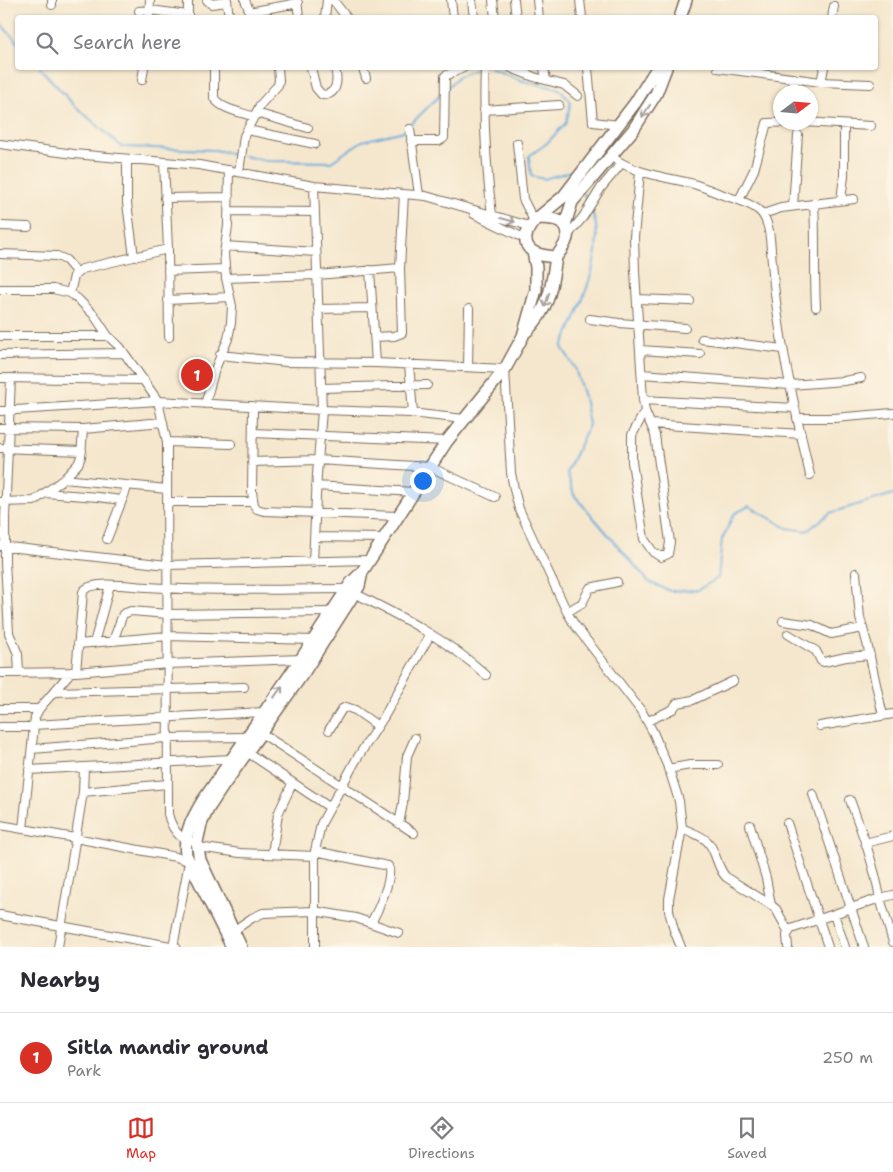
<!DOCTYPE html>
<html lang="en">
<head>
<meta charset="utf-8">
<style>
	body { margin:0; font-family:"Shantell Sans",sans-serif; background:#f2f2f3; color:#2b2b33 }
	.compass { position:absolute; left:773px; top:85px; width:45px; height:45px; border-radius:50%; background:#fff; box-shadow:0 1px 4px #0004; rotate:74deg }
	.you { position:absolute; left:422px; top:480px; width:18px; height:18px; margin:-12px; border:4px solid #fff; border-radius:50%; background:#1a73e8; box-shadow:0 0 0 8px #1a73e833 }
	.badge { display:grid; place-items:center; width:32px; height:32px; border-radius:50%; background:#d93025; color:#fff; font-size:16px; font-weight:700 }
	.pin { position:absolute; translate:-50% -50%; border:2px solid #fff; box-shadow:0 1px 5px #0006 }
	.list { margin:0; padding:0; list-style:none }
	h2 { display:flex; justify-content:space-between; align-items:center; height:65px; margin:0; padding:0 20px; font-size:21px }
	h2 small { font-size:16px; font-weight:400; color:#7c7c81 }
	.list li { display:grid; grid-template-columns:32px 1fr auto; gap:15px; align-items:center; box-sizing:border-box; height:90px; padding:0 20px; border-top:1px solid #e1e1e2 }
	.list b { display:block; font-size:19px; white-space:nowrap }
	.list p { margin:0; font-size:16px; white-space:nowrap; color:#7c7c81 }
	.list em { font-size:16px; font-style:normal; color:#7c7c81 }
	.icon { flex:none; width:28px; height:28px; fill:none; stroke:currentColor; stroke-width:2; stroke-linecap:round; stroke-linejoin:round }
	.map { position:relative; flex:none; width:893px; height:947px; overflow:hidden }
	.search { position:absolute; background:#fff; box-shadow:0 1px 4px #0004; left:15px; right:15px; top:15px; height:55px; display:flex; align-items:center; gap:12px; box-sizing:border-box; padding:0 18px; border-radius:5px; color:#7c7c81; font-size:19px }
	.sheet { height:155px; background:#fff }
	nav { display:flex; justify-content:space-around; align-items:center; box-sizing:border-box; height:70px; border-top:1px solid #e1e1e2; background:#fff; font-size:14px; color:#7c7c81 }
	nav a { display:grid; justify-items:center; gap:2px }
	nav .on { color:#d93025 }
	.map>svg:first-child { display:block }
</style>
</head>
<body>
<div class="map">
<svg width="893" height="947" viewBox="0 0 893 947">
	<rect width="100%" height="100%" fill="#fcf5e5"/>
	<filter id="ink" filterUnits="userSpaceOnUse"><feTurbulence type="fractalNoise" baseFrequency=".02" numOctaves="2"/><feDisplacementMap in="SourceGraphic" scale="10" xChannelSelector="R" yChannelSelector="G"/><feConvolveMatrix kernelMatrix="1 2 1 2 8 2 1 2 1" color-interpolation-filters="sRGB"/></filter>
	<filter id="wash" filterUnits="userSpaceOnUse"><feTurbulence type="fractalNoise" baseFrequency=".0096" numOctaves="4" result="noise"/><feDisplacementMap in="SourceGraphic" scale="20" xChannelSelector="R" yChannelSelector="G"/><feGaussianBlur stdDeviation="1.12" result="paint"/><feColorMatrix in="noise" values="0 0 0 0 0 0 0 0 0 0 0 0 0 0 0 0 0 1.4 0 .05"/><feComposite in="paint" operator="in"/></filter>
	<g filter="url(#wash)">
		<rect width="100%" height="100%" fill="#f5e7cd"/>
		<g fill="none" stroke-linecap="round" stroke-linejoin="round">
			<path stroke="#69abdd" stroke-width="2" d="M0 23 18 43
				M40 68 74 105 122 147 215 150 240 155
				M490 68 523 81 559 89 571 102 566 123 546 144 529 156 531 176 544 179 572 171 574 174
				M448 87 459 76 480 68
				M244 156 267 161 331 162 362 141 404 131 441 94
				M584 194 588 203
				M591 210C610 246 578 313 562 347L575 368 584 397 589 425 567 472 574 495 649 582 670 591 698 590 718 578 722 539 734 514 749 506 787 528 807 531 830 513 893 494"/>
		</g>
	</g>
	<g filter="url(#ink)">
		<g fill="none" stroke-linecap="round" stroke-linejoin="round">
			<g stroke="#7c6c5b" stroke-width="10">
				<path id="street" d="M52 0V5
					M188 0V18
					M207 0 211 4 227 2
					M227 0 229 18
					M245 0 252 18
					M297 0 299 18
					M333 0 347 18
					M451 0 453 18
					M472 0 474 18
					M493 0 495 18
					M514 0 516 18
					M537 0 539 18
					M580 0 582 18
					M139 11 150 10 188 15
					M249 12 298 3
					M149 18 150 0
					M325 18 327 0
					M832 18 834 6
					M214 68V98C222 110 242 112 254 117
					M311 68 316 88 322 95C338 95 338 80 335 68
					M363 68 366 78
					M485 68C483 117 486 166 492 215
					M511 68 534 77 564 85 578 96
					M544 68 546 80
					M588 68 593 122 619 125
					M718 68 821 82 870 84
					M142 80 144 68
					M821 82 824 68
					M793 92 794 78
					M484 110 559 105
					M256 113 308 128
					M803 122 871 126
					M410 129 419 195
					M247 130 315 144
					M411 141H439L444 138 445 76 463 68
					M517 143 523 199 534 221
					M0 144 74 154 199 165 314 186 426 196 529 226
					M612 157C635 174 666 177 694 184 706 188 717 193 729 197 739 200 749 203 757 209 772 219 770 246 772 262 777 334 794 404 810 475
					M127 159V203L134 257
					M164 162 168 249 169 337
					M239 172 244 136 260 105 278 85 279 80 278 68
					M640 172 634 237 635 272 643 400 645 411 655 435 670 542 668 554 661 557 653 552 644 539 632 462V435L645 411
					M165 198 229 197
					M739 200 754 170 767 123 795 122
					M841 200 844 176V125
					M814 203C816 238 814 272 816 307
					M793 206 798 135
					M229 211 315 212
					M474 214 526 239
					M763 214 781 208 854 199
					M0 226 28 227
					M568 235 583 217 601 188 621 164
					M225 246 316 252
					M0 254 57 256 66 260 77 273
					M370 270 376 363
					M168 271 225 269
					M226 278 317 275 400 268
					M0 289H53L70 293 79 300 94 315 108 336 120 347 158 401 167 442 168 814C171 826 177 837 189 841
					M70 293 74 276 82 269 168 249
					M637 299 690 301
					M168 300 230 297
					M318 309 372 308
					M590 319 619 323 685 328
					M0 336H108
					M375 337 394 336 402 333 400 268 404 194
					M702 339 783 349
					M640 350 700 354
					M0 355 124 353
					M220 355 287 362 376 363 505 369 511 473 514 489 519 509 567 612 574 624 642 712 653 732 670 772 679 801 682 828 669 899V911L674 930 681 947
					M409 364 413 413
					M468 367 469 309
					M642 374 790 385 844 381 861 378
					M0 378 144 380
					M11 378 5 517V562L9 633 18 654 19 673
					M321 388 427 385
					M643 400 795 408
					M205 404 215 369 228 339 231 323 232 306 226 278 224 254 228 226 229 170
					M253 406 252 492 254 505 257 509 264 511 398 516
					M0 411 158 401 322 410 410 413 464 419
					M797 418H834L893 413
					M651 424 801 434
					M0 428 83 429 163 422
					M253 433 447 441
					M167 442 231 444
					M0 448 82 451
					M252 462 318 460 430 467 495 497
					M64 479 167 489
					M316 486 414 492
					M45 493 98 497 121 500
					M0 502 34 501 64 479 78 464 81 457 83 429
					M167 502H253
					M314 537 384 538
					M107 539 128 485
					M0 546 167 565 369 560
					M313 563 317 475 322 410 314 186
					M856 573 860 618 867 643 883 716
					M354 593C400 616 448 640 486 675
					M567 612 582 603 590 588 617 582
					M783 621 812 625 831 634 863 628
					M788 634 816 651 821 661 824 662 846 657 870 655
					M113 641 123 614 131 611 168 614 331 612
					M94 643 110 585
					M78 644 168 636 314 640
					M76 672 83 592C89 579 134 587 148 587 214 592 280 589 346 589
					M0 673 76 672 168 664 301 659
					M54 692 244 687
					M0 709H39
					M648 721 673 709 677 703 693 700 733 681
					M33 725 264 712
					M820 726 893 714
					M0 727H33
					M329 730 342 709 346 707 355 710 378 726
					M261 733 414 833
					M32 749 166 738 246 737
					M247 752 329 807
					M668 769 690 765H718
					M29 770 231 759
					M83 792 167 784
					M813 794 864 947
					M787 823 828 947
					M399 824 403 803 407 756 415 738
					M0 825 75 838 176 857 191 862
					M750 825 766 878 771 905
					M682 828C690 832 701 835 707 841 717 851 716 867 726 877L771 905 776 909 788 931
					M23 829 35 717 39 709 71 672
					M865 843 893 836
					M198 847 240 853 315 856
					M315 851 388 866C394 877 377 912 371 923
					M272 854 278 814 292 784
					M893 895 880 898 893 942
					M834 914 845 947
					M0 915 176 947
					M233 931 252 918 263 913 314 911 356 918 399 933
					M58 947 83 792 84 768
					M173 947 189 862
					M315 947V851L321 824 356 760 385 715 430 635
					M788 947 787 935 791 929 880 898C874 864 862 832 850 800"/>
			</g>
			<g stroke="#7c6c5b" stroke-width="14">
				<path id="secondary" d="M680 18 686 0
					M539 218C572 218 575 234 556 257 549 256 538 256 532 251 519 241 529 224 539 218Z
					M534 221 563 197 583 171 635 103 657 68
					M565 225 572 202 633 130 656 94 666 68
					M527 331C550 307 551 289 556 257
					M232 947 186 855C183 835 192 819 202 802L301 659 351 583 362 572 447 441 505 369 523 336 536 290V267L533 252
					M241 947 200 860 197 842 201 824 208 809 223 786 304 672 359 586 362 572"/>
			</g>
			<use href="#street" stroke="#fff" stroke-width="8"/>
			<use href="#secondary" stroke="#fff" stroke-width="11"/>
		</g>
		<defs><path id="oneway-shaft" d="M-6 0H5M1.5-3L5.5 0L1.5 3" fill="none" stroke-width="1.6" stroke-linecap="round" stroke-linejoin="round" transform="scale(1.25)"/></defs>
		<g stroke="#a79f9a">
			<use href="#oneway-shaft" transform="translate(646 111) rotate(123)"/>
			<use href="#oneway-shaft" transform="translate(508 220) rotate(16)"/>
			<use href="#oneway-shaft" transform="translate(547 300) rotate(108)"/>
			<use href="#oneway-shaft" transform="translate(278 692) rotate(-55)"/>
		</g>
	</g>
</svg>
<svg class="compass" viewBox="-18 -18 36 36"><path d="M0-13l5 13h-10z" fill="#e53935"/><path d="M0 13l5-13h-10z" fill="#7c7c81"/></svg>
<div class="you"></div>
<div class="pin badge" style="left:197px;top:375px">1</div>
<div class="search"><svg class="icon" aria-label="search" viewBox="0 0 24 24"><circle cx="10" cy="10" r="6"/><path d="M15 15l6 6"/></svg>Search here</div>
</div>
<section class="sheet">
<h2>Nearby<small></small></h2>
<ul class="list">
<li><span class="badge">1</span><div><b>Sitla mandir ground</b><p>Park</p></div><em>250 m</em></li>
</ul>
</section>
<nav>
<a class="on"><svg class="icon" aria-label="map" viewBox="0 0 24 24"><path d="M3 6l6-2 6 2 6-2v14l-6 2-6-2-6 2zM9 4v14M15 6v14"/></svg>Map</a>
<a><svg class="icon" aria-label="directions" viewBox="0 0 24 24"><path d="M12 3l9 9-9 9-9-9zM9 14v-3h6M13 9l2 2-2 2"/></svg>Directions</a>
<a><svg class="icon" aria-label="saved" viewBox="0 0 24 24"><path d="M7 4h10v16l-5-4-5 4z"/></svg>Saved</a>
</nav>
</body>
</html>
